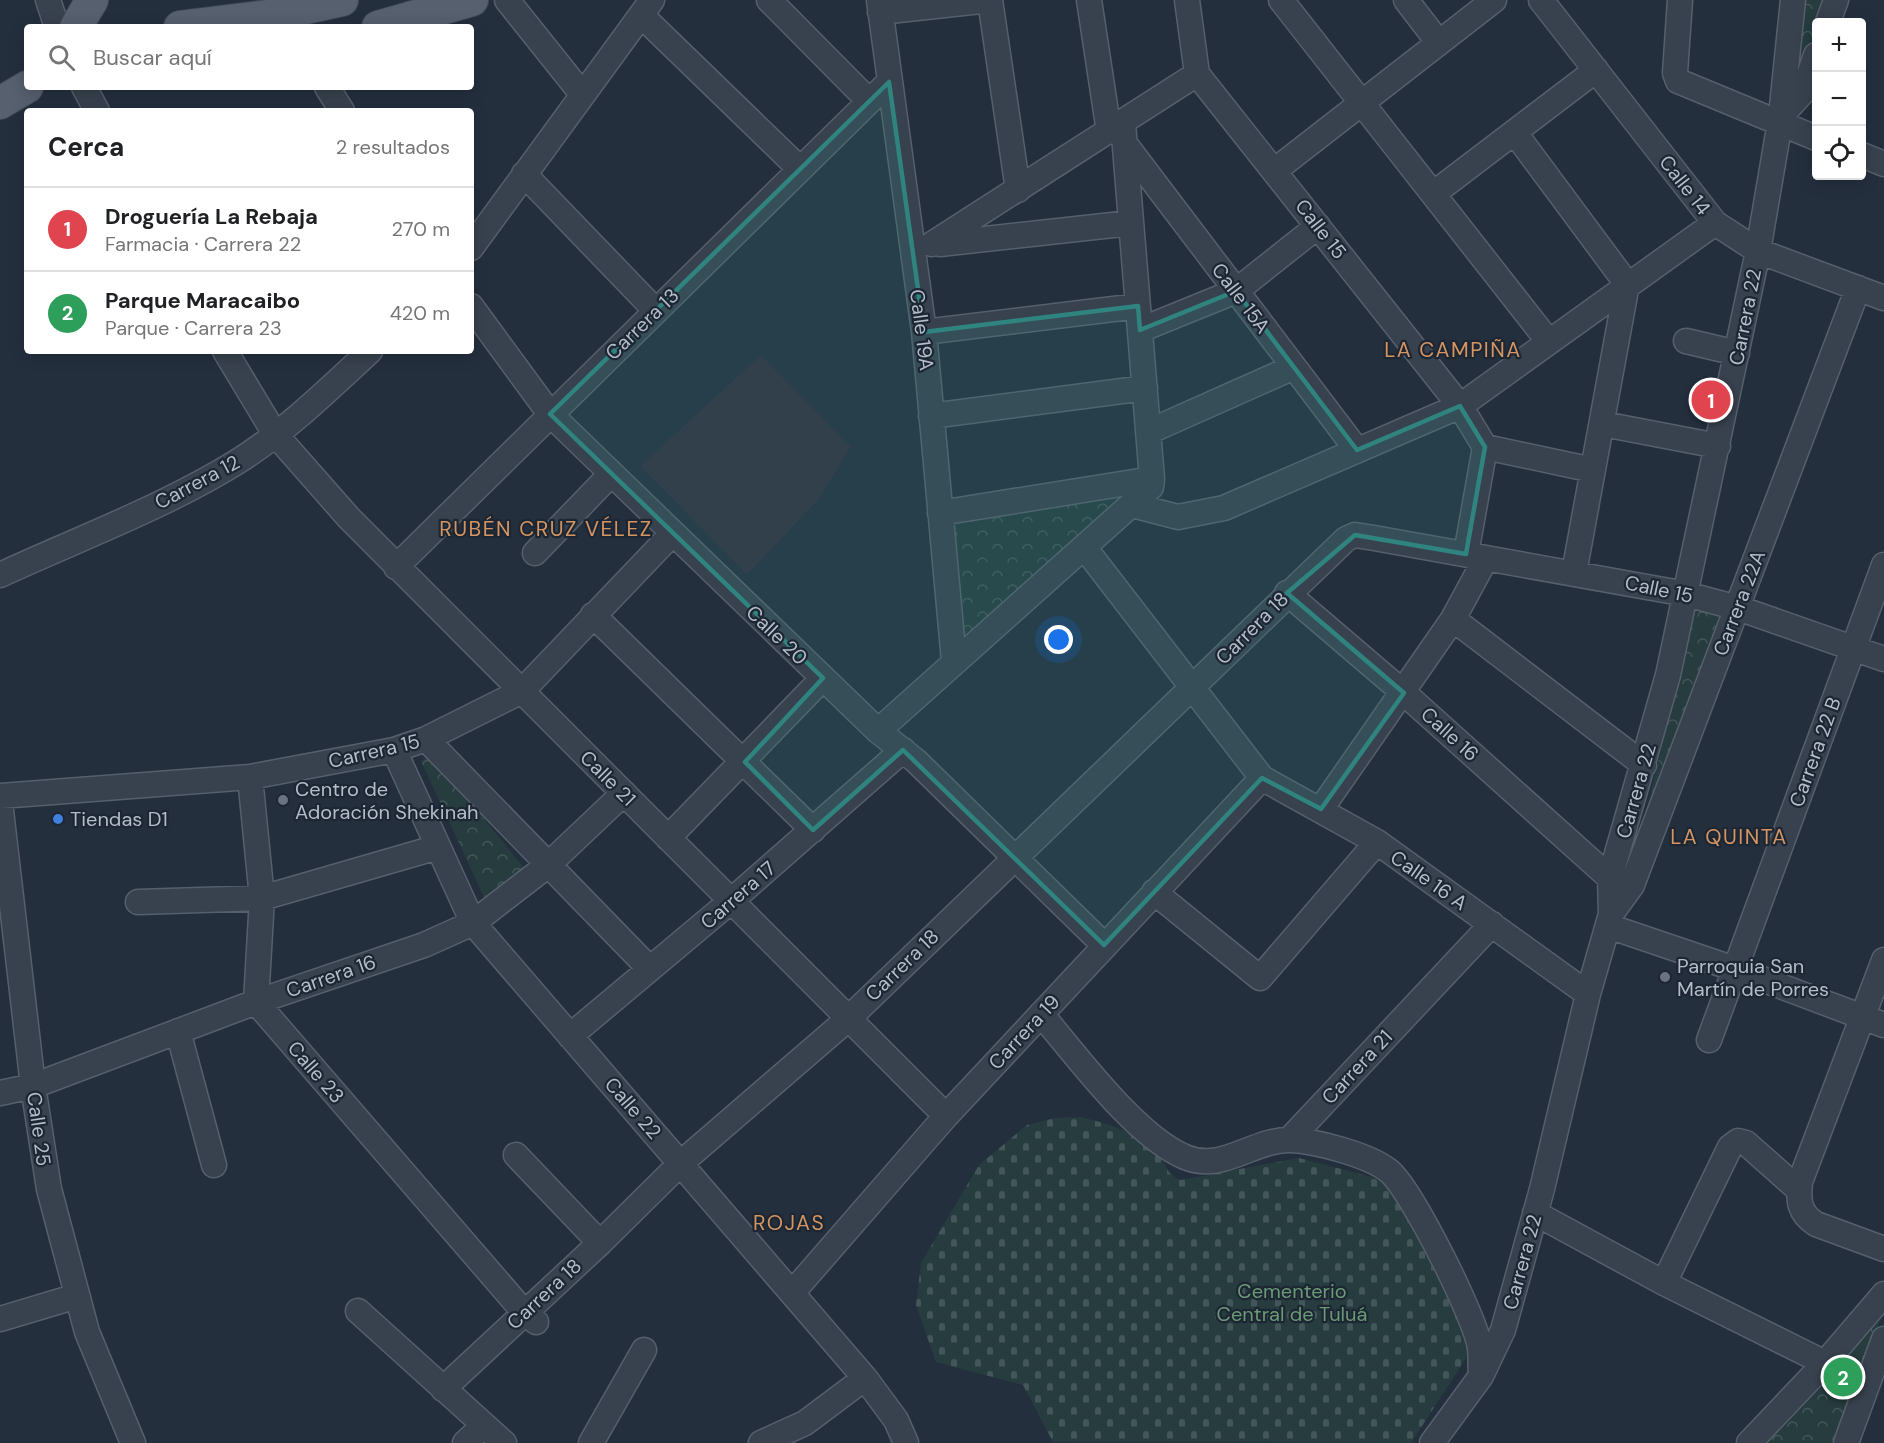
<!DOCTYPE html>
<html lang="es">
<head>
<meta charset="utf-8">
<style>
	body { margin:0; font-family:"DM Sans",sans-serif; background:#f2f2f2; color:#202124 }
	.controls { position:absolute; right:18px; top:18px; display:grid; overflow:hidden; border-radius:6px; box-shadow:0 3px 15px #0003 }
	.controls button { width:54px; height:54px; display:grid; place-items:center; padding:0; border:0; border-bottom:2px solid #e0e0e0; background:#fff; color:#202124; font:30px sans-serif }
	.you { position:absolute; left:1059px; top:640px; width:21px; height:21px; margin:-15px; border:4px solid #fff; border-radius:50%; background:#1a73e8; box-shadow:0 0 0 9px #1a73e833 }
	.badge { display:grid; place-items:center; width:39px; height:39px; border-radius:50%; background:#d93025; color:#fff; font-size:20px; font-weight:700 }
	.pin { position:absolute; translate:-50% -50%; border:3px solid #fff; box-shadow:0 2px 6px #0006 }
	.list { margin:0; padding:0; list-style:none }
	h2 { display:flex; justify-content:space-between; align-items:center; height:78px; margin:0; padding:0 24px; font-size:26px }
	h2 small { font-size:20px; font-weight:400; color:#757577 }
	.list li { display:grid; grid-template-columns:39px 1fr auto; gap:18px; align-items:center; box-sizing:border-box; height:84px; padding:0 24px; border-top:2px solid #e0e0e0 }
	.list b { display:block; font-size:22px; white-space:nowrap }
	.list p { margin:0; font-size:20px; white-space:nowrap; color:#757577 }
	.list em { font-size:20px; font-style:normal; color:#757577 }
	.icon { flex:none; width:33px; height:33px; fill:none; stroke:currentColor; stroke-width:2; stroke-linecap:round; stroke-linejoin:round }
	.map { position:relative; flex:none; width:1884px; height:1443px; overflow:hidden }
	.search { position:absolute; background:#fff; box-shadow:0 3px 15px #0003; left:24px; top:24px; width:450px; height:66px; display:flex; align-items:center; gap:15px; box-sizing:border-box; padding:0 21px; border-radius:6px; color:#757577; font-size:22px }
	.panel { position:absolute; background:#fff; box-shadow:0 3px 15px #0003; left:24px; top:108px; width:450px; height:246px; border-radius:6px }
	.map>svg:first-child { display:block }
</style>
</head>
<body>
<div class="map">
<svg width="1884" height="1443" viewBox="0 0 1884 1443">
	<defs>
		<pattern id="cemetery-stones" width="16" height="16" patternUnits="userSpaceOnUse" patternTransform="scale(1.5)"><rect width="16" height="16" fill="#263c3f"/><path d="M2 7V4a2 2 0 0 1 4 0v3zM10 15v-3a2 2 0 0 1 4 0v3z" fill="#435659"/></pattern>
		<pattern id="park-crowns" width="20" height="18" patternUnits="userSpaceOnUse" patternTransform="scale(1.5)"><rect width="20" height="18" fill="#263c3f"/><path d="M2 6a3 3 0 1 1 6 0M12 15a3 3 0 1 1 6 0" fill="none" stroke="#435659"/></pattern>
	</defs>
	<rect width="100%" height="100%" fill="#242f3e"/>
	<path fill="#32303f" d="M761 355 851 447 818 500 747 575 640 466Z"/>
	<path fill="url(#cemetery-stones)" d="M1080 1117C1109 1124 1136 1131 1156 1153 1168 1165 1164 1173 1181 1180L1299 1158 1391 1182 1472 1349 1411 1443 1053 1442 1023 1385 936 1362 916 1305 921 1263 979 1165 1027 1125 1055 1118Z"/>
	<path fill="url(#park-crowns)" d="M1805 0H1823L1799 82Z
		M1138 490 961 640 952 521Z
		M1695 607 1726 614 1643 825Z
		M432 755 525 869 484 897 421 761Z
		M1884 1309 1837 1443H1767Z"/>
	<g fill="none" stroke-linecap="round" stroke-linejoin="round">
		<g stroke="#565f6c" stroke-width="27">
			<path id="minor" d="M48 0 57 27
				M507 0 582 94
				M769 0 869 101
				M879 0 924 332 954 661
				M990 0 1018 190
				M1089 0 1109 132
				M1187 0 1197 74 1460 406 1485 447
				M1281 0 1549 342
				M1406 0 1439 43
				M1541 0 1715 223 1758 251 1884 298
				M1680 0 1675 73 1678 81 1816 138
				M880 12 990 0
				M641 15 800 169
				M1828 22 1836 0
				M84 87 97 111
				M327 87 342 111
				M1781 116 1803 92 1816 55
				M1515 133 1627 284 1574 573
				M1125 144 1357 450
				M1862 155 1884 164
				M1274 171 1494 0
				M524 174 656 311
				M1433 194 1596 70
				M932 244 1197 74
				M940 244 1131 223
				M471 248 652 0
				M471 306 550 414 878 731 916 761 1104 945
				M1140 330 1236 291 1318 226
				M924 332 1138 306
				M1686 341 1737 353
				M225 351 275 434 349 518 946 1116
				M931 416 1145 388
				M1603 424 1718 446
				M1148 432 1294 367
				M1485 447 1593 470
				M1132 505 1178 517 1224 508 1460 406 1715 223
				M940 513 1152 479
				M1084 547 1262 778 1377 842 1588 994
				M535 553 611 474
				M1466 554 1485 447
				M396 567 889 82
				M0 575C80 538 165 507 240 460 287 430 329 389 370 351
				M1287 593 1404 693 1610 878
				M593 615 813 830
				M1453 619 1644 765
				M878 731 1151 487 1152 479 1123 123
				M426 739 650 969
				M394 750 473 923 865 1378 896 1420 906 1443
				M250 777 262 898 256 1002 524 1312 536 1322
				M0 796 250 777 394 750 426 739 522 691 672 534
				M0 802 33 1086 49 1189 87 1332 133 1443
				M1321 809 1453 619 1486 558
				M668 838 823 678
				M1154 892 1260 978 1377 842
				M138 902 262 898 438 847
				M1611 914 1632 885 1858 288
				M1608 926 1735 969 1884 1025
				M1884 960 1800 1182C1798 1201 1799 1213 1816 1224L1884 1249
				M1041 1014C1076 1055 1136 1137 1185 1157 1223 1173 1253 1139 1290 1140 1316 1141 1369 1155 1389 1171 1411 1189 1476 1318 1480 1348 1481 1356 1480 1366 1481 1375
				M178 1031 214 1165
				M570 1036 731 901 903 750
				M1709 1040 1884 565
				M0 1093 33 1086 256 1002 424 945 473 923 548 865 624 793
				M1289 1140 1492 924
				M516 1155 600 1243
				M1535 1213 1664 1283 1825 1363
				M1664 1283 1730 1147 1738 1141 1746 1143 1799 1190
				M792 1293 946 1116 1262 778
				M358 1311 504 1443
				M0 1319 77 1296
				M443 1389 600 1243 681 1163 848 1019 1346 539 1355 535 1374 538 1686 594 1738 608 1884 659
				M465 1443 484 1425
				M591 1443 644 1350
				M761 1443 805 1423 865 1378
				M1432 1443 1481 1376 1503 1330 1542 1189 1588 994 1611 914 1610 878 1668 675 1758 251 1781 116 1793 0
				M1749 1443 1825 1363 1884 1294
				M1846 1443 1884 1339"/>
		</g>
		<g stroke="#414a57" stroke-width="34">
			<path id="major" d="M76 27 92 0
				M180 27 269 16 342 0
				M378 27 472 0
				M0 103 27 87"/>
		</g>
		<use href="#minor" stroke="#38414e" stroke-width="24"/>
		<use href="#major" stroke="#56606e" stroke-width="32"/>
	</g>
	<path fill="#308480" fill-opacity="0.2" stroke="#308480" stroke-width="4.5" stroke-linejoin="round" d="M889 82 924 332 1138 306 1140 330 1236 291 1357 450 1460 406 1485 447 1466 554 1355 535 1287 593 1404 693 1321 809 1262 778 1104 945 903 750 813 830 745 762 823 678 550 414Z"/>
	<g fill="#6b7280" stroke="#1d2633" stroke-width="2">
		<circle cx="283" cy="800" r="6"/>
		<circle cx="1665" cy="977" r="6"/>
	</g>
	<circle fill="#3f7fe0" stroke="#1d2633" stroke-width="2" cx="58" cy="819" r="6"/>
	<g text-anchor="middle" stroke-width="4.5" stroke-linejoin="round" paint-order="stroke">
		<g font-size="20" fill="#b4bcc9" stroke="#1d2633">
			<text transform="translate(1685 185) rotate(52)" y="7">Calle 14</text>
			<text transform="translate(1321 229) rotate(52)" y="7">Calle 15</text>
			<text transform="translate(1241 298) rotate(53)" y="7">Calle 15A</text>
			<text transform="translate(1745 317) rotate(-79)" y="7">Carrera 22</text>
			<text transform="translate(642 324) rotate(-44)" y="7">Carrera 13</text>
			<text transform="translate(922 330) rotate(83)" y="7">Calle 19A</text>
			<text transform="translate(197 482) rotate(-28)" y="7">Carrera 12</text>
			<text transform="translate(1659 589) rotate(12)" y="7">Calle 15</text>
			<text transform="translate(1739 603) rotate(-69)" y="7">Carrera 22A</text>
			<text transform="translate(1252 628) rotate(-45)" y="7">Carrera 18</text>
			<text transform="translate(777 635) rotate(44)" y="7">Calle 20</text>
			<text transform="translate(1450 734) rotate(42)" y="7">Calle 16</text>
			<text transform="translate(374 751) rotate(-13)" y="7">Carrera 15</text>
			<text transform="translate(1815 752) rotate(-70)" y="7">Carrera 22 B</text>
			<text transform="translate(608 778) rotate(45)" y="7">Calle 21</text>
			<text transform="translate(1636 791) rotate(-74)" y="7">Carrera 22</text>
			<text transform="translate(1429 880) rotate(35)" y="7">Calle 16 A</text>
			<text transform="translate(738 895) rotate(-41)" y="7">Carrera 17</text>
			<text transform="translate(902 965) rotate(-44)" y="7">Carrera 18</text>
			<text transform="translate(331 976) rotate(-19)" y="7">Carrera 16</text>
			<text transform="translate(1024 1032) rotate(-47)" y="7">Carrera 19</text>
			<text transform="translate(1357 1067) rotate(-47)" y="7">Carrera 21</text>
			<text transform="translate(316 1072) rotate(49)" y="7">Calle 23</text>
			<text transform="translate(633 1108) rotate(49)" y="7">Calle 22</text>
			<text transform="translate(39 1129) rotate(82)" y="7">Calle 25</text>
			<text transform="translate(1522 1262) rotate(-75)" y="7">Carrera 22</text>
			<text transform="translate(544 1294) rotate(-43)" y="7">Carrera 18</text>
		</g>
		<g font-size="20" fill="#b4bcc9" stroke="#1d2633" text-anchor="start">
			<text x="295" y="796">Centro de<tspan x="295" dy="23">Adoración Shekinah</tspan></text>
			<text x="70" y="826">Tiendas D1</text>
			<text x="1677" y="973">Parroquia San<tspan x="1677" dy="23">Martín de Porres</tspan></text>
		</g>
		<g font-size="20" fill="#6b9a76" stroke="#1d2633">
			<text x="1292" y="1298">Cementerio<tspan x="1292" dy="23">Central de Tuluá</tspan></text>
		</g>
		<g font-size="21" letter-spacing="1.5" fill="#d59563" stroke="#1d2633">
			<text x="1453" y="357">LA CAMPIÑA</text>
			<text x="546" y="536">RUBÉN CRUZ VÉLEZ</text>
			<text x="1729" y="844">LA QUINTA</text>
			<text x="789" y="1230">ROJAS</text>
		</g>
	</g>
</svg>
<div class="controls">
<button>+</button>
<button>−</button>
<button><svg class="icon" aria-label="locate" viewBox="0 0 24 24"><circle cx="12" cy="12" r="6"/><path d="M12 2v4M12 18v4M2 12h4M18 12h4"/></svg></button>
</div>
<div class="you"></div>
<div class="pin badge" style="left:1711px;top:400px;background:#e0444e">1</div>
<div class="pin badge" style="left:1843px;top:1377px;background:#2e9e5b">2</div>
<div class="search"><svg class="icon" aria-label="search" viewBox="0 0 24 24"><circle cx="10" cy="10" r="6"/><path d="M15 15l6 6"/></svg>Buscar aquí</div>
<section class="panel">
<h2>Cerca<small>2 resultados</small></h2>
<ul class="list">
<li><span class="badge" style="background:#e0444e">1</span><div><b>Droguería La Rebaja</b><p>Farmacia · Carrera 22</p></div><em>270 m</em></li>
<li><span class="badge" style="background:#2e9e5b">2</span><div><b>Parque Maracaibo</b><p>Parque · Carrera 23</p></div><em>420 m</em></li>
</ul>
</section>
</div>
</body>
</html>
